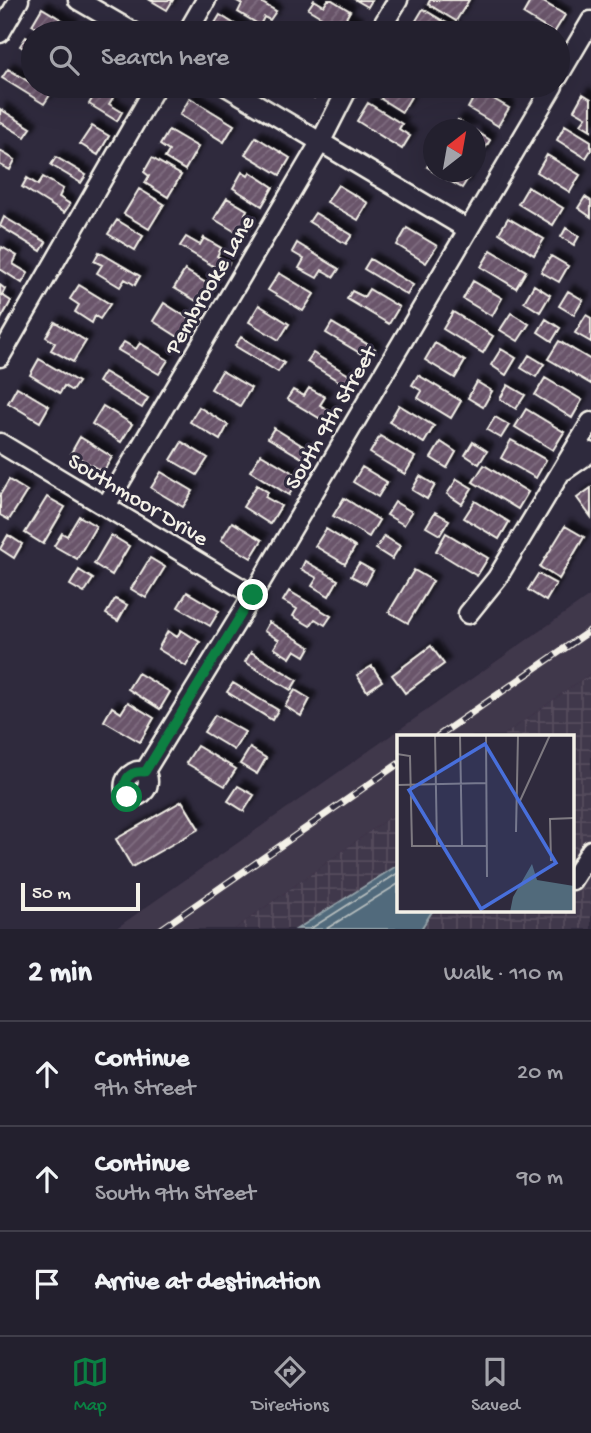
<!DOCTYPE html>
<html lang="en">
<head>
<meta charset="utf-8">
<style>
	body { margin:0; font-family:"Gochi Hand",sans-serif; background:#2f2d3a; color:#f1f3f6 }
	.compass { position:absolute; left:423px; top:119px; width:63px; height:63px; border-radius:50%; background:#23202e; box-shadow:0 7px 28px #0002; rotate:31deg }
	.scale { position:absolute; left:21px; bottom:18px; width:119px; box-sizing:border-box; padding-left:7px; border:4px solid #f4f1e8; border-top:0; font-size:19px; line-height:24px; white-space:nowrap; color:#f4f1e8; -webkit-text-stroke:5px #2f2a3d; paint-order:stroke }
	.stop { position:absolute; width:21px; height:21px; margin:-16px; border:5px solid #0b8043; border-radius:50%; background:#fff }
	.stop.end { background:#0b8043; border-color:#fff; box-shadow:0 2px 7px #0008 }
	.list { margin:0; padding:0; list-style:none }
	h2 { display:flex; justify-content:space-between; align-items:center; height:91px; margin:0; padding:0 28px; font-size:30px }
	h2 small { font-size:23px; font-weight:400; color:#a3a3aa }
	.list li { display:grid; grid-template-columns:46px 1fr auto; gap:21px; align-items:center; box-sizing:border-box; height:105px; padding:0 28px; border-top:2px solid #403e4a }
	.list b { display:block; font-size:26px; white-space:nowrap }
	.list p { margin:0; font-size:23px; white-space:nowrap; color:#a3a3aa }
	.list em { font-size:23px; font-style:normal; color:#a3a3aa }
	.icon { flex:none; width:38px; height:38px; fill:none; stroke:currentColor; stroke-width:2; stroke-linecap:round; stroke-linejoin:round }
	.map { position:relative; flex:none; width:591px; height:929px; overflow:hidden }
	.search { position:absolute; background:#23202e; box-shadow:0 7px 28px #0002; left:21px; right:21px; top:21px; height:77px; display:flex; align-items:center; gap:18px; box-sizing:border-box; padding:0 24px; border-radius:38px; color:#a3a3aa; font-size:26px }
	.sheet { height:406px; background:#23202e }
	nav { display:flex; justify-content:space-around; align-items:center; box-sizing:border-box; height:98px; border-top:2px solid #403e4a; background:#23202e; font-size:19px; color:#a3a3aa }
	nav a { display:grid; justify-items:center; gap:4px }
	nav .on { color:#0b8043 }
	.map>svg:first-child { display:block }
</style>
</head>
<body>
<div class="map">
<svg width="591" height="929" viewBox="0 0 591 929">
	<defs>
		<pattern id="industrial-grid" width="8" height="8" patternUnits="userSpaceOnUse" patternTransform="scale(1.75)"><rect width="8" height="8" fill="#41374b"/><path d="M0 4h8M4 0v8" fill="none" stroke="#544b5c"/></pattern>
		<pattern id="building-hatch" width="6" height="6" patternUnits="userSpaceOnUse" patternTransform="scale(1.75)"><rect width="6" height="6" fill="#6a556b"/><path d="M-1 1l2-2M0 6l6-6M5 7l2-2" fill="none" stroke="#806e80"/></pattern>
		<filter id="shadow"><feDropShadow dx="6" dy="-6" stdDeviation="2" flood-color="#0009"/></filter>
	</defs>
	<rect width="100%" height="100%" fill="#2f2a3d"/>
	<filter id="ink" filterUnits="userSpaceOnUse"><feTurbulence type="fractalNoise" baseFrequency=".0143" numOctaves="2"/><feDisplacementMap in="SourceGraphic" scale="14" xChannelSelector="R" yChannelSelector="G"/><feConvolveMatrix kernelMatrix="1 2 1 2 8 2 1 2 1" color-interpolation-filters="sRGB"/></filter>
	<g filter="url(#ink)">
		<path fill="#41374b" d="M591 595V673L503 736H398V811L235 929H115Z"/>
		<path fill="url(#industrial-grid)" d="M591 673V929H235L398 811V910H572V736H503Z"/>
		<path fill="#516a7b" stroke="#92a0a7" stroke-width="2" d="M398 865V910H433L421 929H297Z"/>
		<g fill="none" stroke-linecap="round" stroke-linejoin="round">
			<path stroke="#b3bbbc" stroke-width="2" d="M310 929 398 873
				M326 929 398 884"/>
		</g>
		<path fill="url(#building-hatch)" stroke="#f4f1e8" stroke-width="2" filter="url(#shadow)" d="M150 0H173L167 10Z
			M235 0H257L276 11 270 20 264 17 260 25 238 12 242 4Z
			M314 0 324 6 328 0H332L350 11 346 18 357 25 352 33H348L308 9Z
			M356 0H372L368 7Z
			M430 0H469L456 21 428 4Z
			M531 0H540L565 15 554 33 523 14Z
			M42 8 72 26 67 33H46L32 25Z
			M423 9 453 27 450 33H429L414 24Z
			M220 15 249 33H209Z
			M26 37 33 41V54L20 46Z
			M8 69 50 95 44 104 2 78Z
			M294 86H322L314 98Z
			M377 86H409L415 90 402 112 381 99 385 92Z
			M501 86H522L516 95Z
			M99 87 114 96 109 104 122 112 117 121 89 104Z
			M478 90 509 108 498 126 468 108Z
			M583 94 591 99V130L581 124 586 117 574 110Z
			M190 98 234 125 224 142 180 115Z
			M368 103 402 124 399 129 410 136 402 149 357 121Z
			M0 109 31 128 25 137 0 122Z
			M458 120 473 130H452Z
			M565 125 591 141V150L586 158 557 140Z
			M92 126 109 136 98 155 80 144Z
			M169 130 198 147 185 170 165 158 169 151 160 145Z
			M476 131 490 140 480 157 476 154Z
			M256 137 290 158 280 175 245 154Z
			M0 151 15 160 10 170 0 165Z
			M434 155V171L427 167Z
			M547 155 580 175 570 192 537 172Z
			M56 157 86 175 81 183 51 165Z
			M152 158 181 175 168 197 145 183 149 176 144 172Z
			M242 172 248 176 250 172 273 187 262 206 233 188Z
			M434 172H472L462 188Z
			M43 177 63 189 59 197 70 204 64 213 22 187 27 178 38 185Z
			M338 185 368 203 358 220 327 202Z
			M528 187 563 208 553 225 518 204Z
			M139 189 164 204 149 229 124 214Z
			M585 197 591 201V217L578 208Z
			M227 198 247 210 245 214 255 220 244 237 214 219Z
			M315 213 352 235 346 244 309 222Z
			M4 217 46 242 41 251 0 226Z
			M508 218 544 239 534 255 499 233Z
			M117 220 143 236 135 250 108 234Z
			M407 228 437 246 426 263 397 245Z
			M566 228 579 236 574 245 561 237Z
			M186 237 200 245 204 238 221 248 217 256 229 263 223 272 180 246Z
			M297 243 339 269 334 277 322 270 317 278 299 268 304 259 292 252Z
			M2 247 17 256 13 264 28 273 22 283 0 269V251Z
			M491 250 526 271 516 288 481 267Z
			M99 252 140 276 135 285 125 279 120 287 97 273 102 265 94 261Z
			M551 256 568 266 559 282 541 272Z
			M370 259 413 285 407 295 364 269Z
			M185 270 214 288 203 305 174 288Z
			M279 273 314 294 303 311 268 290Z
			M473 281 502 298 492 316 463 299Z
			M0 285 5 289 2 295 11 301 1 319Z
			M79 285 110 304 100 319 95 316 92 323 75 312 79 305 70 299Z
			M534 285 550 295 540 312 524 302Z
			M369 289 399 307 389 324 347 299 352 291 364 297Z
			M568 291 583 300 574 315 559 306Z
			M164 303 194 322 183 340 153 321Z
			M259 305 289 324 279 340 249 322Z
			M453 312 493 336 483 353 443 329Z
			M511 313 529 324 518 341 500 330Z
			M586 315 591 318V342L575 333Z
			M546 319 560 328 552 341 538 332Z
			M55 322 86 341 73 362 51 350 55 343 46 337Z
			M332 323 375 349 370 359 326 333Z
			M241 337 284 363 278 372 235 346Z
			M559 341 591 360V384L548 359Z
			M124 342 136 349 140 343 168 360 159 374 118 350Z
			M435 343 465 361 455 378 425 360Z
			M501 349 516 358 506 375 491 365Z
			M313 353 357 380 352 389 307 362Z
			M529 355 544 364 536 377 521 368Z
			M39 359 78 382 72 391 64 386 60 393 30 375Z
			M222 371 251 388 240 406 211 389Z
			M104 372 148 398 142 408 98 382Z
			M418 375 461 401 451 418 418 398 422 391 412 385Z
			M545 378 582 400 572 418 535 395Z
			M477 382 492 391 483 407 468 398Z
			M508 385 525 395 516 409 500 399Z
			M17 387 49 406 40 422 8 403Z
			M309 388 325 397 320 405 336 415 331 425 287 399 293 390 304 396Z
			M399 405 434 426 424 443 389 422Z
			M103 406 132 424 121 442 92 424Z
			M199 407 228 425 220 440 190 422Z
			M526 409 564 432 553 450 515 427Z
			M495 417 509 425 501 438 487 430Z
			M274 428 314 453 309 462 268 438Z
			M380 436 415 457 405 474 370 453Z
			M80 437 112 457 103 472 71 453Z
			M511 440 546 460 536 478 501 458Z
			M182 442 208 458 197 475 171 460Z
			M441 442 456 452 447 468 431 458Z
			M473 442 487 451 479 464 465 455Z
			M261 454 300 477 289 495 250 471Z
			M484 465 528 492 518 509 473 482Z
			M362 467 387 482 378 497 353 482Z
			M161 472 193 491 183 507 151 488Z
			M420 476 435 485 427 499 412 490Z
			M457 479 472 488 462 504 447 494Z
			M9 480 27 491 9 520 0 515V495Z
			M257 485 268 492 265 497 281 506 270 524 243 507Z
			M591 488V517L577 498Z
			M47 497 65 507 43 544 25 533Z
			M344 498 379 520 369 537 333 516Z
			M475 501 509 522 499 539 464 518Z
			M395 502 412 512 404 525 387 515Z
			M435 512 449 520 440 535 426 527Z
			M79 516 96 526 77 559 54 546 62 533 67 536Z
			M232 522 262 540 251 558 221 540Z
			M565 526 584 537 559 579 540 567Z
			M326 529 355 547 345 564 315 546Z
			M446 533 488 558 477 576 436 551Z
			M8 535 22 544 14 558 0 549Z
			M111 535 129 546 112 575 94 564Z
			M384 536 400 546 392 559 376 549Z
			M150 558 165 567 146 598 131 589Z
			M305 561 338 580 329 596 312 586 317 578 301 569Z
			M359 563 373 571 366 584 351 576Z
			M79 570 93 579 84 593 70 585Z
			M414 570 433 581 408 623 389 612Z
			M538 574 556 584 546 601 528 590Z
			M289 591 331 616 325 625 315 619 310 626 293 616 297 609 283 601Z
			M187 592 219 611 210 626 178 607Z
			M115 599 127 605 118 621 106 614Z
			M269 622 310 647 305 656 295 650 290 658 274 648 279 640 264 631Z
			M181 630 200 642 186 666 158 649 168 631 177 637Z
			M431 646 444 664 405 693 392 675Z
			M251 652 297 680 291 690 245 662Z
			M372 666 382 681 367 691 357 675Z
			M138 673 170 692 160 709 128 689Z
			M233 683 278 710 272 720 227 692Z
			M295 690 310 699 301 716 285 706Z
			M128 702 154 718 140 742 104 721 112 707 121 713Z
			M215 715 245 732 234 750 204 732Z
			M197 746 236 769 225 786 186 763Z
			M250 748 266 758 257 774 240 764Z
			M238 786 254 795 244 811 228 801Z
			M182 801 199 829 132 867 116 839Z"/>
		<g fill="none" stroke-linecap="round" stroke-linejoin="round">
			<g stroke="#f4f1e8" stroke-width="23">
				<path id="minor" d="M78 0 135 33
					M0 33 19 0
					M187 33 206 0
					M378 33 398 0
					M558 77 591 21
					M226 86 467 229
					M0 357 156 86
					M0 443 253 595
					M565 470 591 452
					M106 506 321 141 349 86
					M468 614 497 578 591 422
					M137 771H145C153 787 143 798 127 797 122 785 124 776 137 771Z
					M145 771 253 595 553 86
					M572 880 591 850"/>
			</g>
			<use href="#minor" stroke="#2f2a3d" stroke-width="18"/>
			<g stroke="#f4f1e8" stroke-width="7">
				<path id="rail" d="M438 736 591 630
					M161 929 398 764"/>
			</g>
			<use href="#rail" stroke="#2f2a3d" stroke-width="4.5" stroke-dasharray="13" stroke-linecap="butt"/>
		</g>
	</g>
	<g fill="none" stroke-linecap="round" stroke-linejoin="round" filter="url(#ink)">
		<path stroke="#0b8043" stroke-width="9" d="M127 797C121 782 127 770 145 772L253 595"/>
	</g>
	<g text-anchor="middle" stroke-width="6" stroke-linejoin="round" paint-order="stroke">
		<g font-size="23" fill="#f4f1e8" stroke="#2f2a3d">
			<text transform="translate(208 284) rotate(-60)" y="8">Pembrooke Lane</text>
			<text transform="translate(329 417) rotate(-60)" y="8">South 9th Street</text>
			<text transform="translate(139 498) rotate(31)" y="8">Southmoor Drive</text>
		</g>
	</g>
	<g transform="translate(397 735)">
		<rect width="177" height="177" fill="#2f2a3d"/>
		<path d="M135 129 140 145 177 151V177H113L116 162Z" fill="#516a7b"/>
		<path fill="none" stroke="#7e7a81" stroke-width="2" d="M38 0 40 111M63 0 65 111M89 0 90 142M0 19 13 21 15 111H90M0 50 90 48M122 68 153 0M119 97 121 0M154 126 153 84 177 83"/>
		<path fill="#486fdb" fill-opacity="0.15" stroke="#486fdb" stroke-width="3.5" d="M88 9 159 128 84 174 12 55Z"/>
		<rect width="177" height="177" fill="none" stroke="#f4f1e8" stroke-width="3.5"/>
	</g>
</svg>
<svg class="compass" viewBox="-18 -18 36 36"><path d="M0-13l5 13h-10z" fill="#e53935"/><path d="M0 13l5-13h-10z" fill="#a3a3aa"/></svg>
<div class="scale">50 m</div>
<div class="stop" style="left:127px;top:797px"></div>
<div class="stop end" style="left:253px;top:595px"></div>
<div class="search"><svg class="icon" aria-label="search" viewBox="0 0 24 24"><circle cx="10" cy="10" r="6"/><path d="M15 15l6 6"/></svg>Search here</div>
</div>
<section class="sheet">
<h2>2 min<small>Walk · 110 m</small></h2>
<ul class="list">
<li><svg class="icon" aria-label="ahead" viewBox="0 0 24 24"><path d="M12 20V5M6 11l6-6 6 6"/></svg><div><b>Continue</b><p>9th Street</p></div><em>20 m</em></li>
<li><svg class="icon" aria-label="ahead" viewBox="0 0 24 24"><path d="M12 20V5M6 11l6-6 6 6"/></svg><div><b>Continue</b><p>South 9th Street</p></div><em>90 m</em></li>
<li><svg class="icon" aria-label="arrive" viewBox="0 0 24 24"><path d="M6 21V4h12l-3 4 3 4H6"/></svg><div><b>Arrive at destination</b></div></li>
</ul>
</section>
<nav>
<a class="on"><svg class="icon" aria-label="map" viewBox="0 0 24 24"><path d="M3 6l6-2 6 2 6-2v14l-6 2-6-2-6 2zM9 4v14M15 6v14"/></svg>Map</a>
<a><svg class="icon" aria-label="directions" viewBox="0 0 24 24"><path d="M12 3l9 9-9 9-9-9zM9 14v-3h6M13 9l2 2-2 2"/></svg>Directions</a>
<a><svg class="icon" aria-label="saved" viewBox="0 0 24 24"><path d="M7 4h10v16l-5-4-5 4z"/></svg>Saved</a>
</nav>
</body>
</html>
